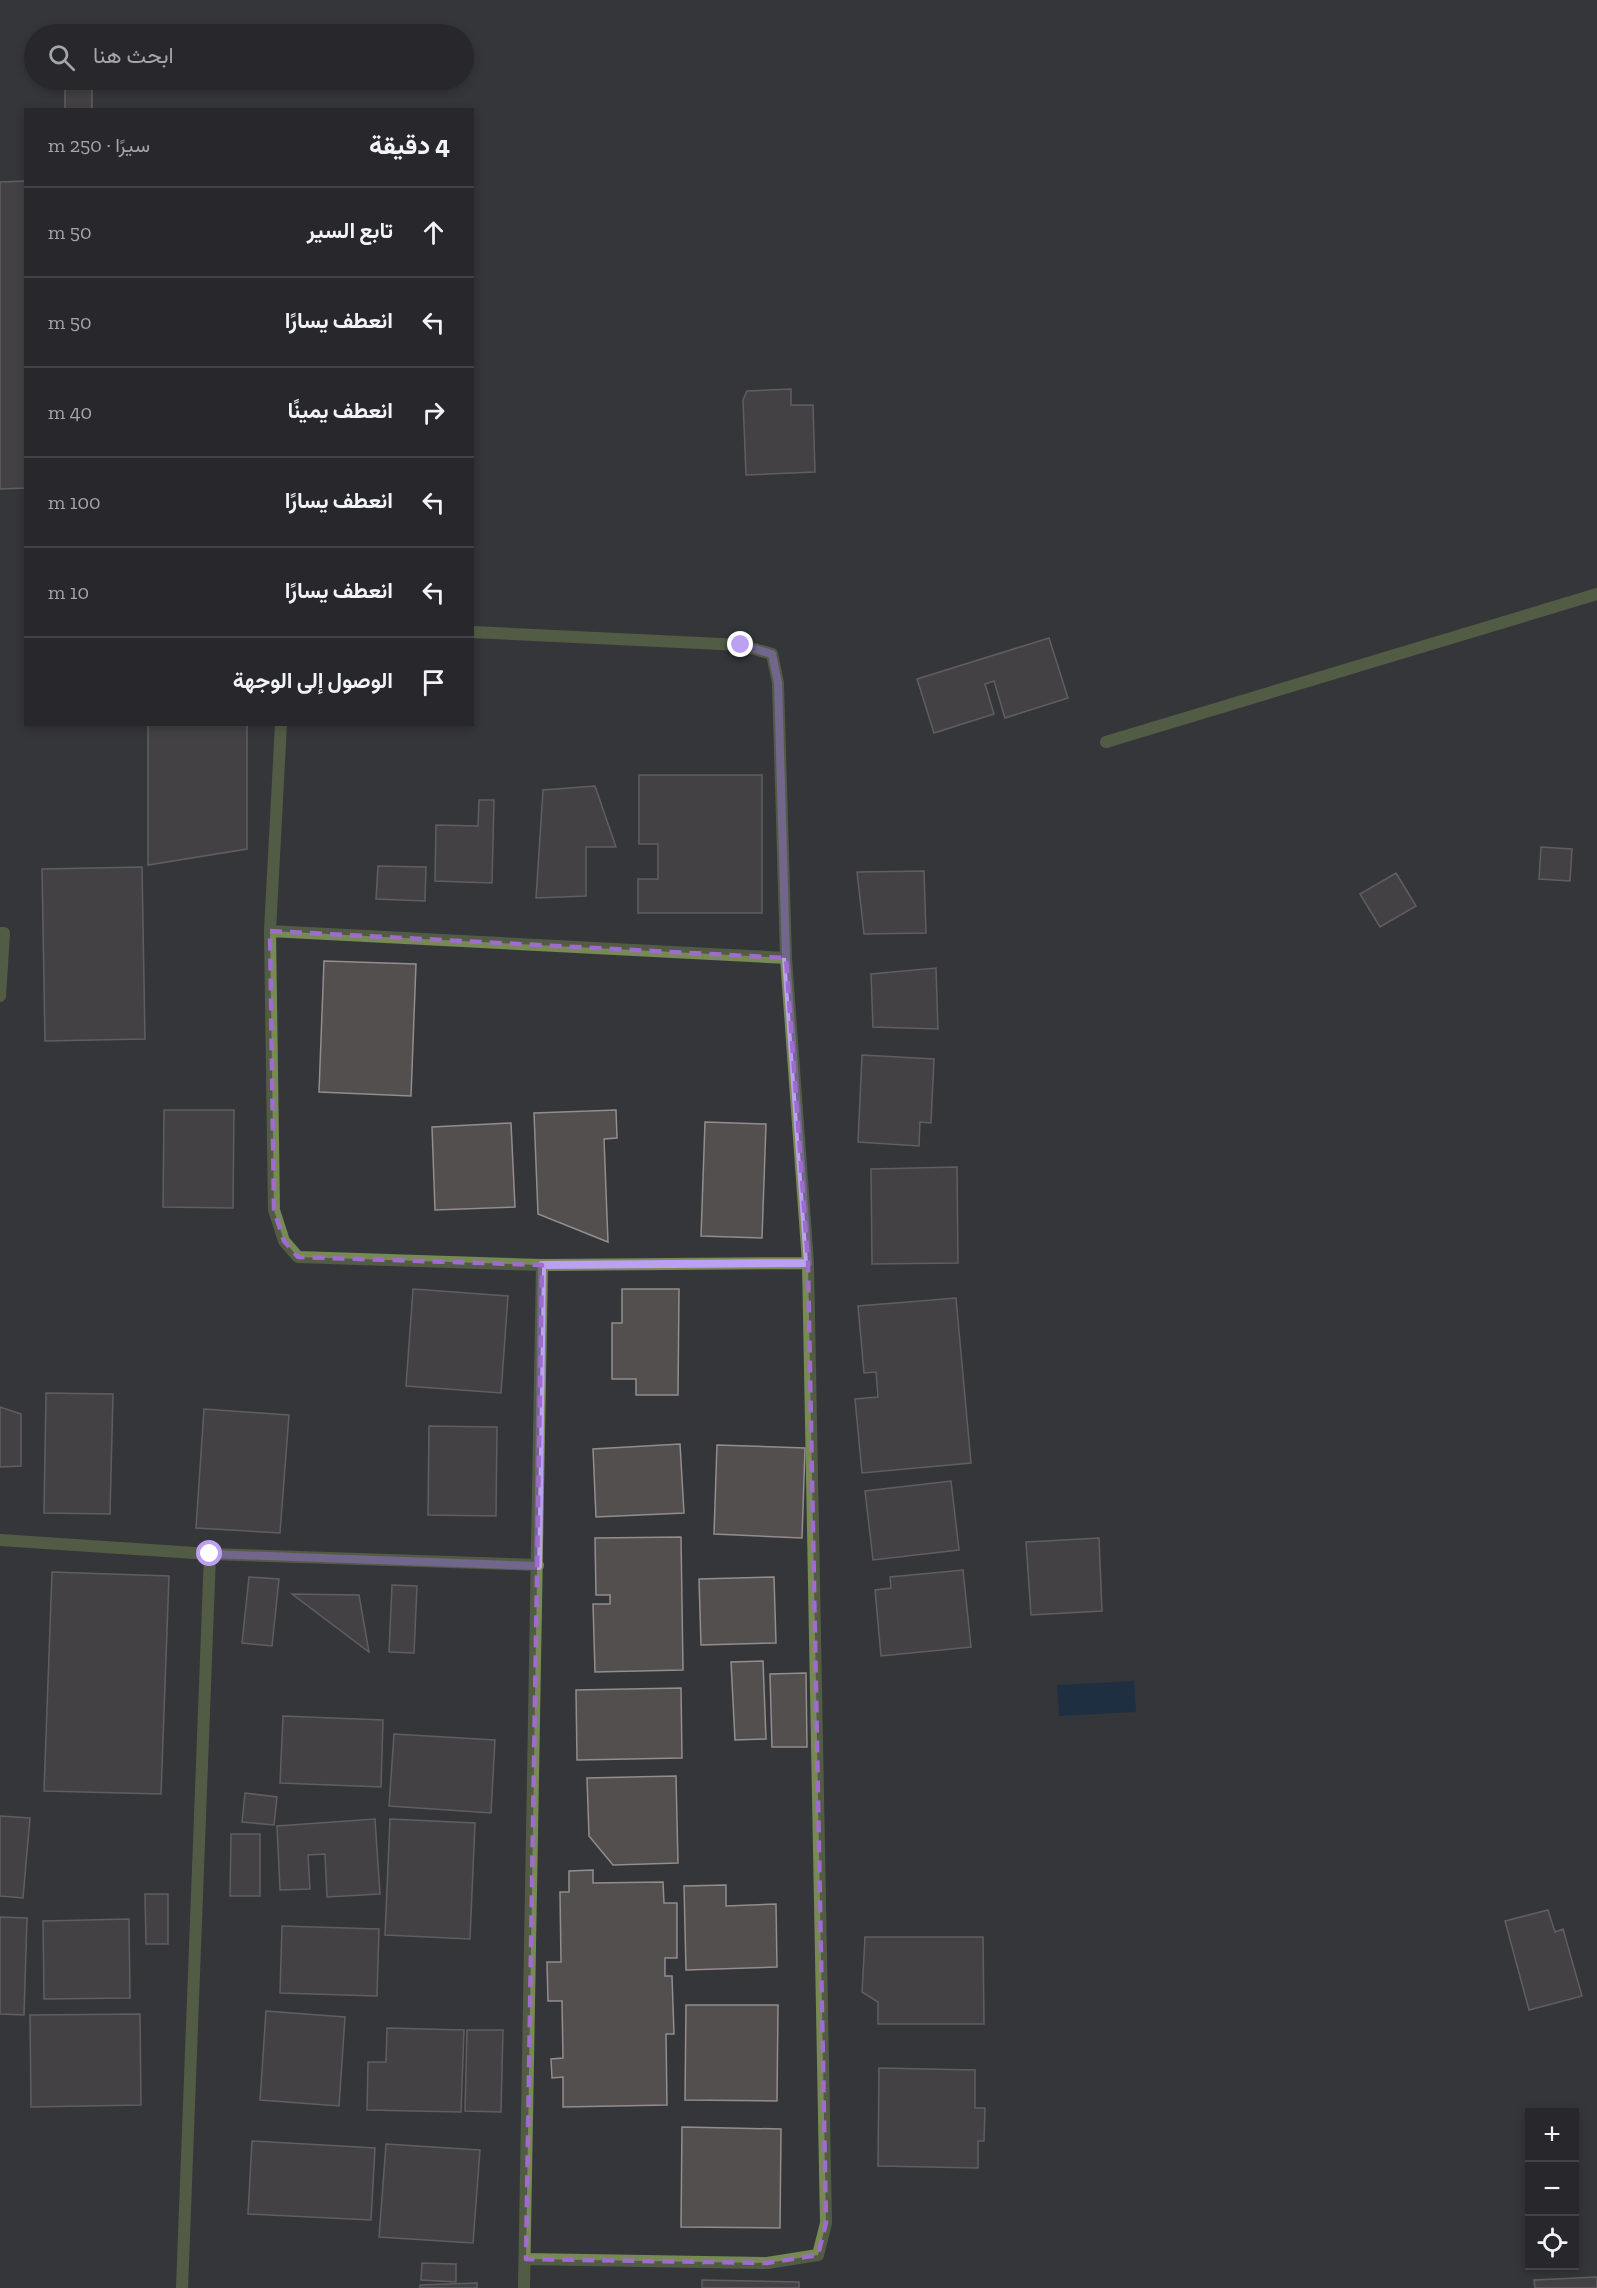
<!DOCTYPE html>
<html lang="ar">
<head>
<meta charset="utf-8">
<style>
	body { margin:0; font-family:"Zilla Slab",Vazirmatn,serif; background:#343438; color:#f1f3f6; direction:rtl }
	.controls { position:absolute; right:18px; bottom:18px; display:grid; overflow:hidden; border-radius:0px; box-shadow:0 3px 9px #0003 }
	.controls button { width:54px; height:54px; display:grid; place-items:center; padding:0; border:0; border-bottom:2px solid #444448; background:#28282c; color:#f1f3f6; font:30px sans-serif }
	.stop { position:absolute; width:18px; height:18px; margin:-14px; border:4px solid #bca0f2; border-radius:50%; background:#fff }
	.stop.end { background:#bca0f2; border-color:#fff; box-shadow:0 2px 6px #0008 }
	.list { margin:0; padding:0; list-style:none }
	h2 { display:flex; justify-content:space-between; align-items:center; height:78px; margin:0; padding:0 24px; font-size:26px }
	h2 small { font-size:20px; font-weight:400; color:#a5a6a9 }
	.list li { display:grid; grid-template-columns:39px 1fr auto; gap:18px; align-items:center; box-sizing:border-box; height:90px; padding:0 24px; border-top:2px solid #444448 }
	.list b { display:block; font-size:22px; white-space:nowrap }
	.list em { font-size:20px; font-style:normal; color:#a5a6a9 }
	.icon { flex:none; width:33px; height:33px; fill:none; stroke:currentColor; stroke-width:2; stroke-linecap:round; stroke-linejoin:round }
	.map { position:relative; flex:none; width:1597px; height:2288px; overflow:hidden; direction:ltr }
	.search { position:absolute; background:#28282c; box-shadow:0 3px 9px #0003; left:24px; top:24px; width:450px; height:66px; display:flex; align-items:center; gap:15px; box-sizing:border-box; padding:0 21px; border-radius:33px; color:#a5a6a9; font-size:22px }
	.panel { position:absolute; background:#28282c; box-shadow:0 3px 9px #0003; left:24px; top:108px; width:450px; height:618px; border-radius:0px; direction:rtl }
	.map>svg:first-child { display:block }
</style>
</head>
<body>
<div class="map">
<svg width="1597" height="2288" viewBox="0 0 1597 2288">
	<rect width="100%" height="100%" fill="#35363a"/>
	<path fill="#022748" d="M1134 1681 1136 1712 1059 1716 1057 1685Z"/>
	<path fill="#544f4f" stroke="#938d8d" stroke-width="1.5" d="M65 80H92V110H65Z
		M26 181V488L0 489V182Z
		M791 389V405H813L815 472 746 475 743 400 747 391Z
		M1049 638 1068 698 1005 718 994 681 985 684 994 714 934 733 917 679Z
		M148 724H247V849L148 865Z
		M639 775H762V913H638V879H658V844H639Z
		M595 786 616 847H586V896L536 898 543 790Z
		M479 800H494L492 883 435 881 436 825 478 826Z
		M1541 847 1572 849 1570 881 1539 879Z
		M378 866 426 867 425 901 376 899Z
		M142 867 145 1039 45 1041 42 869Z
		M924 871 926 933 864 934 857 872Z
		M1396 873 1416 906 1380 927 1360 894Z
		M324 961 416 964 411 1096 319 1092Z
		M936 968 938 1029 873 1027 871 974Z
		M862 1055 934 1059 931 1123 920 1122 919 1146 858 1142Z
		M164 1110H234L233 1208 163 1207Z
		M616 1110 617 1138 604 1139 608 1242 538 1214 534 1113Z
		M705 1122 766 1124 762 1238 701 1236Z
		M511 1123 515 1207 435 1210 432 1127Z
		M957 1167 958 1263 872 1264 871 1169Z
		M413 1289 508 1296 501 1393 406 1386Z
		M622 1289H679L678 1395H636V1379H612V1323H622Z
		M956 1298 971 1463 862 1473 855 1399 878 1397 876 1372 864 1373 858 1306Z
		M46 1393 113 1394 110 1514 44 1513Z
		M0 1407 21 1414V1466L0 1467Z
		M204 1409 289 1415 280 1533 196 1528Z
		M429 1426 497 1427 496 1516 428 1515Z
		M680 1444 684 1513 596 1517 593 1449Z
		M717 1445 805 1448 802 1538 714 1534Z
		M951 1481 959 1550 873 1560 865 1491Z
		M681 1537 683 1670 595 1672 593 1604H610V1595H596L595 1538Z
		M1099 1538 1102 1611 1031 1615 1026 1542Z
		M963 1570 971 1647 881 1656 875 1590 891 1588 890 1577Z
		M52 1572 169 1576 161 1794 44 1791Z
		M249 1577 279 1579 272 1646 242 1643Z
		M774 1577 776 1643 701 1645 699 1579Z
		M392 1585 417 1586 414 1653 389 1652Z
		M292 1594 359 1595 369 1652Z
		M763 1661 766 1739 735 1740 731 1662Z
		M806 1673 807 1747H772L770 1674Z
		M681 1688 682 1758 577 1760 576 1690Z
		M283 1716 383 1720 381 1787 280 1783Z
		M394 1734 495 1740 491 1813 389 1806Z
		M676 1776 678 1863 613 1865 589 1836 587 1778Z
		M245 1793 277 1797 274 1825 242 1822Z
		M0 1816 30 1818 23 1898 0 1896Z
		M375 1819 380 1894 327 1897 325 1854 308 1855 310 1889 280 1890 277 1826Z
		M390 1819 475 1823 470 1939 385 1935Z
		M231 1834H260V1896H230Z
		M593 1870V1883L663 1882 664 1903H677V1958H665V1976H672L674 2034H666L667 2105 563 2107V2077L552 2078 551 2059 563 2058 562 2001H548L547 1962H561L560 1892H569V1871Z
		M726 1885V1906L776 1904 777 1967 686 1970 684 1886Z
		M145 1894H168V1944H146Z
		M1548 1910 1555 1932 1563 1929 1582 1996 1529 2010 1505 1921Z
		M0 1917 27 1918 24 2015 0 2014Z
		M129 1919 130 1998 44 1999 43 1921Z
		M282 1926 379 1929 377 1996 280 1993Z
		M865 1937H983L984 2024H878V2002L862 1992Z
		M686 2005H778L777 2101 685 2100Z
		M266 2011 345 2017 339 2106 260 2100Z
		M140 2014 141 2105 31 2107 30 2015Z
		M387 2028 464 2030 461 2112 367 2110 368 2062H386Z
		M467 2030H503L501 2112 465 2111Z
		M879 2068 975 2070V2108H985L984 2141H978V2168L878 2166Z
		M682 2127 781 2129 780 2228 681 2227Z
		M252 2141 375 2148 371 2220 248 2214Z
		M386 2144 480 2150 473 2243 379 2237Z
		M422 2263 456 2264V2282L421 2280Z
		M1597 2277V2288H1535L1534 2280Z
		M702 2280 799 2282V2288H702Z
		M477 2283V2288H420V2285Z"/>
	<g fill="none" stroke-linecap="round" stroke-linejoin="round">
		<path stroke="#778a53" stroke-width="12" d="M472 632 741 645 772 654 778 683 786 958 808 1263 826 2223 818 2255 767 2263 526 2259
			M281 724 270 931 274 1210 284 1241 298 1257 542 1265 808 1263
			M1106 742 1597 594
			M270 931 786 958
			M0 933H4L0 996
			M0 1540 210 1554 538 1565
			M182 2288 210 1554
			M524 2288 542 1265"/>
	</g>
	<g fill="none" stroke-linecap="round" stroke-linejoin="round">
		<path stroke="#bca0f2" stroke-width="8" d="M210 1554 538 1566 542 1265 808 1263 786 958 778 683 772 654 741 645"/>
	</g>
	<path d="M0 0H1597V2288H0ZM270 931 786 958 808 1263 826 2223 818 2255 767 2263 526 2259 542 1265 298 1257 284 1241 274 1210Z" fill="#35363a" fill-opacity=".55" fill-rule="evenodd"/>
	<path fill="none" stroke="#9f6ccd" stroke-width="4.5" stroke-dasharray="12 8" stroke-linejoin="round" d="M270 931 786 958 808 1263 826 2223 818 2255 767 2263 526 2259 542 1265 298 1257 284 1241 274 1210Z"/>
</svg>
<div class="controls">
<button>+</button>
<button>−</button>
<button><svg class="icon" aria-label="locate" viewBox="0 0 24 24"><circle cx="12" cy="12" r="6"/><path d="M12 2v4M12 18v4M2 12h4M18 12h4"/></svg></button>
</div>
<div class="stop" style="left:210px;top:1554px"></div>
<div class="stop end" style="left:741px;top:645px"></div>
<div class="search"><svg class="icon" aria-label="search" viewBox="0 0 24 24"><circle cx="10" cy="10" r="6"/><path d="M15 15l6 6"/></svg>ابحث هنا</div>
<section class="panel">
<h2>4 دقيقة<small>سيرًا · 250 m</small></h2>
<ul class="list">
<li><svg class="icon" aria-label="ahead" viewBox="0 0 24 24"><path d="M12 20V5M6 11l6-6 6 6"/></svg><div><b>تابع السير</b></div><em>50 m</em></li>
<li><svg class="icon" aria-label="left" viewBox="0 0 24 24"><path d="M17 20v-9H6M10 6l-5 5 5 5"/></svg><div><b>انعطف يسارًا</b></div><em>50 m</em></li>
<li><svg class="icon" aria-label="right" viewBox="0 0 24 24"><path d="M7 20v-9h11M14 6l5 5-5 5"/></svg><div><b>انعطف يمينًا</b></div><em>40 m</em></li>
<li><svg class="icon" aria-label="left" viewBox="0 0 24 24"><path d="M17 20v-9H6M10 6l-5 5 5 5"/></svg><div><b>انعطف يسارًا</b></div><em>100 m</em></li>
<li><svg class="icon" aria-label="left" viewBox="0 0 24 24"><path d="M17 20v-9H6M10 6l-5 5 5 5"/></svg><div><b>انعطف يسارًا</b></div><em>10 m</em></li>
<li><svg class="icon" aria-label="arrive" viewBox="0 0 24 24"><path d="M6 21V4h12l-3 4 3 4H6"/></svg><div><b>الوصول إلى الوجهة</b></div></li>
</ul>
</section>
</div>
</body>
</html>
